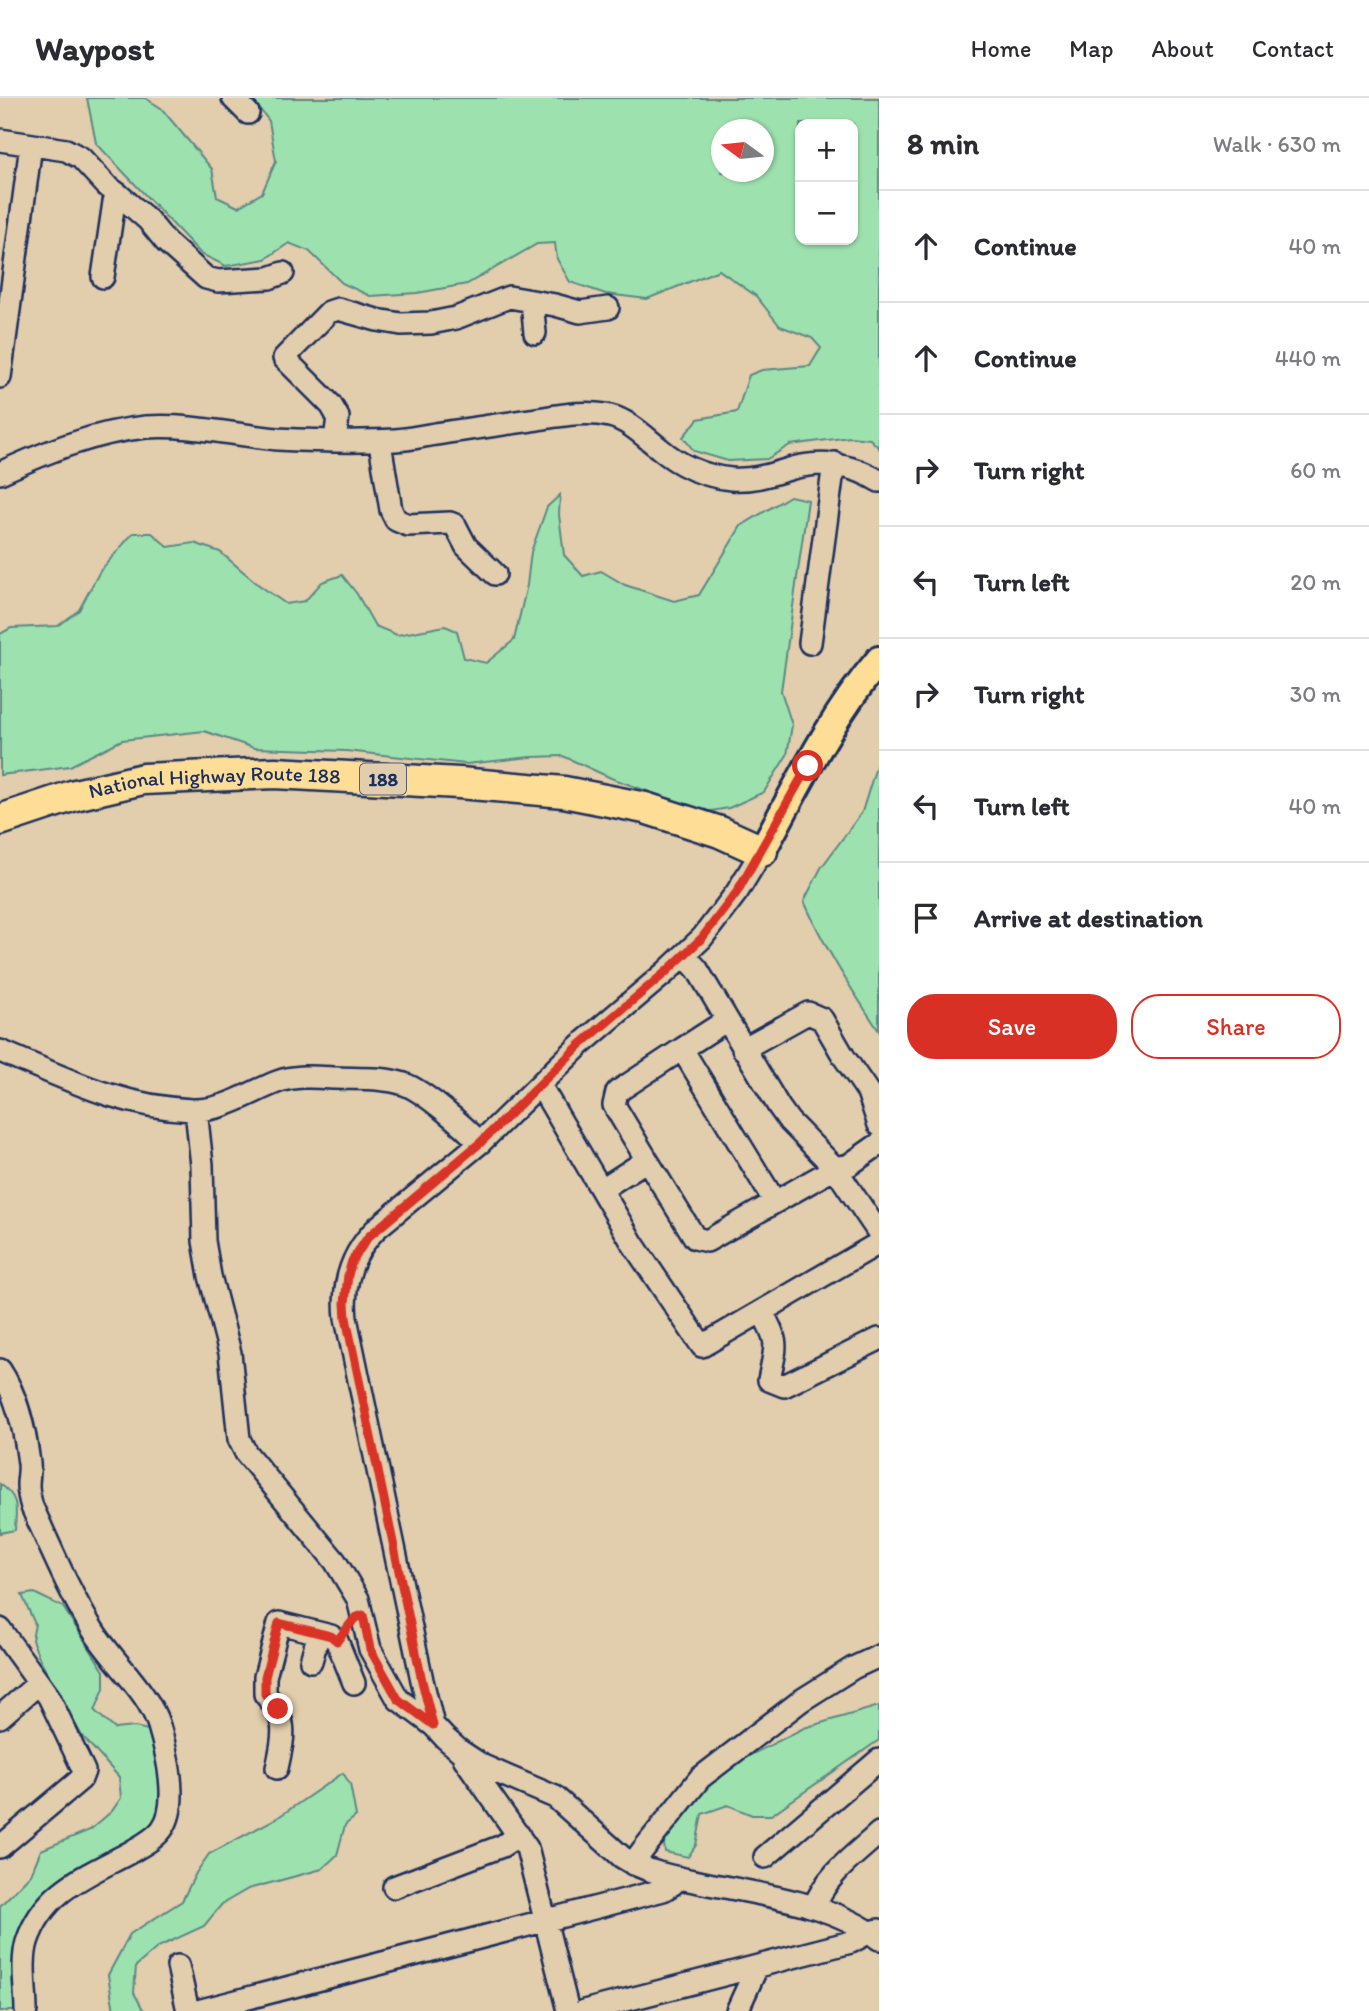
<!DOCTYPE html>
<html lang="en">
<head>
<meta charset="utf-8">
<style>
	body { margin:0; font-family:Itim,sans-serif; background:#f7f7f7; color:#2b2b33 }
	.controls { position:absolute; right:21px; top:21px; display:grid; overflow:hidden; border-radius:14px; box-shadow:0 2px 5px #0004 }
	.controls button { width:63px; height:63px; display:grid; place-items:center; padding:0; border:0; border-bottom:2px solid #e1e1e2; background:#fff; color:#2b2b33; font:35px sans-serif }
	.compass { position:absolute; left:711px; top:21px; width:63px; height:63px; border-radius:50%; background:#fff; box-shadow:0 2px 5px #0004; rotate:285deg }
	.stop { position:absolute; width:21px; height:21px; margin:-16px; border:5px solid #d93025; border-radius:50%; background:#fff }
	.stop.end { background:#d93025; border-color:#fff; box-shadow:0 2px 7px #0008 }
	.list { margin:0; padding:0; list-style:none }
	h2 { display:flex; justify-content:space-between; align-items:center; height:91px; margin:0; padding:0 28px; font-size:30px }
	h2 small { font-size:23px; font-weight:400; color:#7c7c81 }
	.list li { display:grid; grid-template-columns:46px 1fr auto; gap:21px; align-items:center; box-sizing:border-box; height:112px; padding:0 28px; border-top:2px solid #e1e1e2 }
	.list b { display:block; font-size:26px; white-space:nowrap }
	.list em { font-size:23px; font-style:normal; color:#7c7c81 }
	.actions { display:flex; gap:14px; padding:21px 28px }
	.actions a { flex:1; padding:16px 0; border:2px solid #d93025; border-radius:28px; text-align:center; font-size:24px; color:#d93025 }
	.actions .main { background:#d93025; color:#fff }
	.icon { flex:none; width:38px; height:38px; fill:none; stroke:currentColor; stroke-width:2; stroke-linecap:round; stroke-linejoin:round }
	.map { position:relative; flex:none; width:879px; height:1913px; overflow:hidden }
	header { display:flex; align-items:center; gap:42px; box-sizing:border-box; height:98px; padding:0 35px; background:#fff; border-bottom:2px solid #e1e1e2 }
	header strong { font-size:33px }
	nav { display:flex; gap:38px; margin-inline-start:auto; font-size:24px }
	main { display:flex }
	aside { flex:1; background:#fff }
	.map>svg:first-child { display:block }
</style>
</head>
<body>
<header>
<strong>Waypost</strong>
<nav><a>Home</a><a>Map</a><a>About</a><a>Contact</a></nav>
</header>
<main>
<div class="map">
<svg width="879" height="1913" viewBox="0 0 879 1913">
	<rect width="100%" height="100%" fill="#e2cdac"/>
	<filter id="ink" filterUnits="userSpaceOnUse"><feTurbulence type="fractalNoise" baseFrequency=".0143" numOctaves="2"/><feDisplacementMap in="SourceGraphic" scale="14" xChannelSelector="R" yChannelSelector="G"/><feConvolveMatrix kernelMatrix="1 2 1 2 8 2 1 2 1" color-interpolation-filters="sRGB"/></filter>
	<g filter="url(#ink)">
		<path fill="#9de2ae" stroke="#5c8886" stroke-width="2" fill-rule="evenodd" d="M87 0H145L161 10 212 71 217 99 238 109 262 95 276 63 269 23 251 0H879V350L870 341 850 339 790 347 767 361 728 363 694 353 683 339 698 321 737 314 749 277 762 272 810 268 821 250 812 240 780 228 756 198 719 172 647 201 606 196 570 184 557 161 555 145 537 146 467 186 417 195 370 198 342 185 309 153 289 145 265 161 226 168 201 156 96 45ZM800 26H853V142H800ZM722 32H764V74H722Z
			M560 397 559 417 564 457 583 478 601 473 625 487 674 503 699 497 741 428 790 398 808 402 781 593 792 627 787 657 764 694 729 710 705 714 611 680 563 658 531 659 466 666 346 653 254 650 204 633 122 642 70 668 0 677V536L11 530 58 528 79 512 100 473 133 435H152L168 449 194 445 220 454 259 487 286 506 305 503 322 484 342 477 357 496 375 528 397 537 445 528 457 533 464 560 486 565 514 542 527 487 531 454 547 409Z
			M879 659V933C851 891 824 849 804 803L821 770 862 714Z
			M0 1386C20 1400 16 1410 15 1432L0 1435Z
			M34 1495 63 1509 104 1573V1590L95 1613 115 1631 135 1629 148 1632 164 1689 159 1719 143 1739 102 1761 71 1773 42 1804 16 1913H0V1808L31 1776 41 1752 90 1732 112 1713 121 1700 119 1679 82 1638 41 1564 32 1542 35 1526 22 1497Z
			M879 1608V1642L771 1717H752L728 1707 702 1716 696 1747 688 1759 665 1754 663 1739 695 1700 721 1672 804 1630Z
			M343 1675 350 1686 356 1718 345 1727 337 1757 322 1771 248 1791 222 1806 204 1828 158 1849 136 1868 134 1895 144 1913H114L108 1877 130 1836 182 1803 196 1775 209 1756 277 1720Z"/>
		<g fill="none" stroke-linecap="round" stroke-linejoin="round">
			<g stroke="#1b2f5e" stroke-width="26">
				<path id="minor" d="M233 0 248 15
					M0 42 66 52 81 60 107 88 118 96 148 122 166 144 206 180 218 183 269 180 283 175
					M103 179 114 104 118 96
					M532 203 535 235
					M0 279 31 47
					M335 342 338 319 331 307 284 260 329 214 338 211 377 222 401 226 431 225 456 220 509 199 555 207 580 214 608 210
					M382 343 381 351 391 412 396 422 408 427 450 425 455 427 466 448 495 476
					M0 375C46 354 95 334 146 329 190 326 235 337 278 341 315 343 359 344 395 342 411 341 427 337 442 335 472 331 502 326 531 322 558 318 584 312 610 318 628 322 645 339 659 350 680 368 703 378 731 381 753 383 772 376 793 370 824 362 851 366 879 383
					M810 545 834 365
					M684 857 697 871 779 1009 789 1023 835 1070 879 1135
					M727 922 682 951 775 1104
					M743 951 808 915 822 921 844 959 868 994 879 1027
					M0 953C65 980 120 1009 192 1012 224 1013 249 995 277 984 296 977 316 979 335 980 358 981 382 979 404 986 424 993 465 1029 480 1045
					M540 987 633 1146 702 1248 879 1145
					M196 1012 202 1067 204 1143 210 1178 230 1255 239 1341 246 1355 335 1463 358 1501 370 1551 398 1601 433 1627 445 1640 460 1653 483 1668 555 1699 622 1759C645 1774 673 1779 699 1784 756 1796 832 1804 879 1841
					M647 1062 695 1140 707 1143 835 1070 849 1067 879 1046
					M602 1091 647 1062 614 1007 617 994 682 951
					M762 1214C780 1246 776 1247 769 1282L784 1288 879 1241
					M0 1272C18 1299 25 1333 29 1365 30 1373 28 1380 28 1387 28 1395 30 1402 32 1409 51 1450 69 1494 93 1532 112 1563 149 1594 159 1628 167 1655 180 1707 162 1731 154 1742 139 1749 127 1756 84 1779 44 1793 27 1844 21 1865 26 1892 26 1913
					M0 1531 49 1599 84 1673 81 1681 0 1749
					M311 1563 319 1535
					M0 1619 39 1585
					M433 1627 422 1582 346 1220C342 1184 352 1154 378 1129L480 1045 580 947 666 874 702 840 737 794 762 753
					M464 1660 527 1750 568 1913
					M277 1670C284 1637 289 1623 265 1596V1579L279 1525 331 1538 337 1543 354 1585
					M765 1759 879 1662
					M633 1766 642 1753 700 1680 802 1602 853 1570 879 1558
					M394 1789 502 1748 519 1737
					M814 1809C827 1776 854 1758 879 1735
					M178 1868 188 1913
					M198 1913 663 1792 673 1786 677 1780
					M584 1913 851 1844 870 1834 879 1832
					M737 1913 757 1869"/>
			</g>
			<g stroke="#1b2f5e" stroke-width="32">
				<path id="major" d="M762 753C798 687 831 619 879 562"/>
			</g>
			<g stroke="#1b2f5e" stroke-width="35">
				<g id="highway">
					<path id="s1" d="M0 722 75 697 143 681 275 675 459 685 564 694 645 710 720 734 762 753"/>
				</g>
			</g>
			<use href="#minor" stroke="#e2cdac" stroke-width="21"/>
			<use href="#major" stroke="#fede96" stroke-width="26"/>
			<use href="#highway" stroke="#fede96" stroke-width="30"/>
		</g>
	</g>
	<g fill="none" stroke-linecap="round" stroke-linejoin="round" filter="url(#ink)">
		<path stroke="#d93025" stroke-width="9" d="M278 1611 265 1596V1579L279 1525 331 1538 337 1543 355 1520 363 1517 370 1551 398 1601 433 1627 422 1583 346 1220 345 1205 348 1177 352 1163 368 1139 480 1045 580 947 666 874 702 840 737 794 808 668"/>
	</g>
	<g text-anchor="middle" stroke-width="5" stroke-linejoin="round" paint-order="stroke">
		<rect fill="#e2cdac" stroke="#575e75" stroke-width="2" x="360" y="665.5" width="46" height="31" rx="5"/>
		<g font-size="19" font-weight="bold" fill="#1b2f5e">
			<text x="383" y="688">188</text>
		</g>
		<g font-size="21" fill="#1b2f5e" stroke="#e2cdac">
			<text dy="7" stroke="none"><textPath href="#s1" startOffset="220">National Highway Route 188</textPath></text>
		</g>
	</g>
</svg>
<div class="controls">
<button>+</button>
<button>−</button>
</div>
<svg class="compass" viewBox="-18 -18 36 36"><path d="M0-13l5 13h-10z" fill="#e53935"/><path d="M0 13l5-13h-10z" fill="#7c7c81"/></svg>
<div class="stop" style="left:808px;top:668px"></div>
<div class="stop end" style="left:278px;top:1611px"></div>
</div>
<aside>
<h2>8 min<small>Walk · 630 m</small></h2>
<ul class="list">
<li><svg class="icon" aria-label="ahead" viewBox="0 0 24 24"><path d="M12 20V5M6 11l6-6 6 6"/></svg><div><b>Continue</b></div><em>40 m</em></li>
<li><svg class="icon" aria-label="ahead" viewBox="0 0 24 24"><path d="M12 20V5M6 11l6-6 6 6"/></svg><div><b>Continue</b></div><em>440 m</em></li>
<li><svg class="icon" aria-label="right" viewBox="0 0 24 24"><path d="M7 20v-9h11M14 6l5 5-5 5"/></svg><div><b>Turn right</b></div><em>60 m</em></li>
<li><svg class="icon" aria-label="left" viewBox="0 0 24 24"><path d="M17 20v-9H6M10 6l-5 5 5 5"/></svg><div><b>Turn left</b></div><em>20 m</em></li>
<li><svg class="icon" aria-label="right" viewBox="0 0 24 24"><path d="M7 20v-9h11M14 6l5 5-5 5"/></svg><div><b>Turn right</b></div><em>30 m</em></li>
<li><svg class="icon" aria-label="left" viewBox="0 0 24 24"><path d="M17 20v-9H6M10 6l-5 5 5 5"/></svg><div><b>Turn left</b></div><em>40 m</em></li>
<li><svg class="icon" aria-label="arrive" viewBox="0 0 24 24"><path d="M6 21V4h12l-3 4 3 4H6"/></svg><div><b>Arrive at destination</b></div></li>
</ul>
<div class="actions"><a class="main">Save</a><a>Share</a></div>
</aside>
</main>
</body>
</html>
